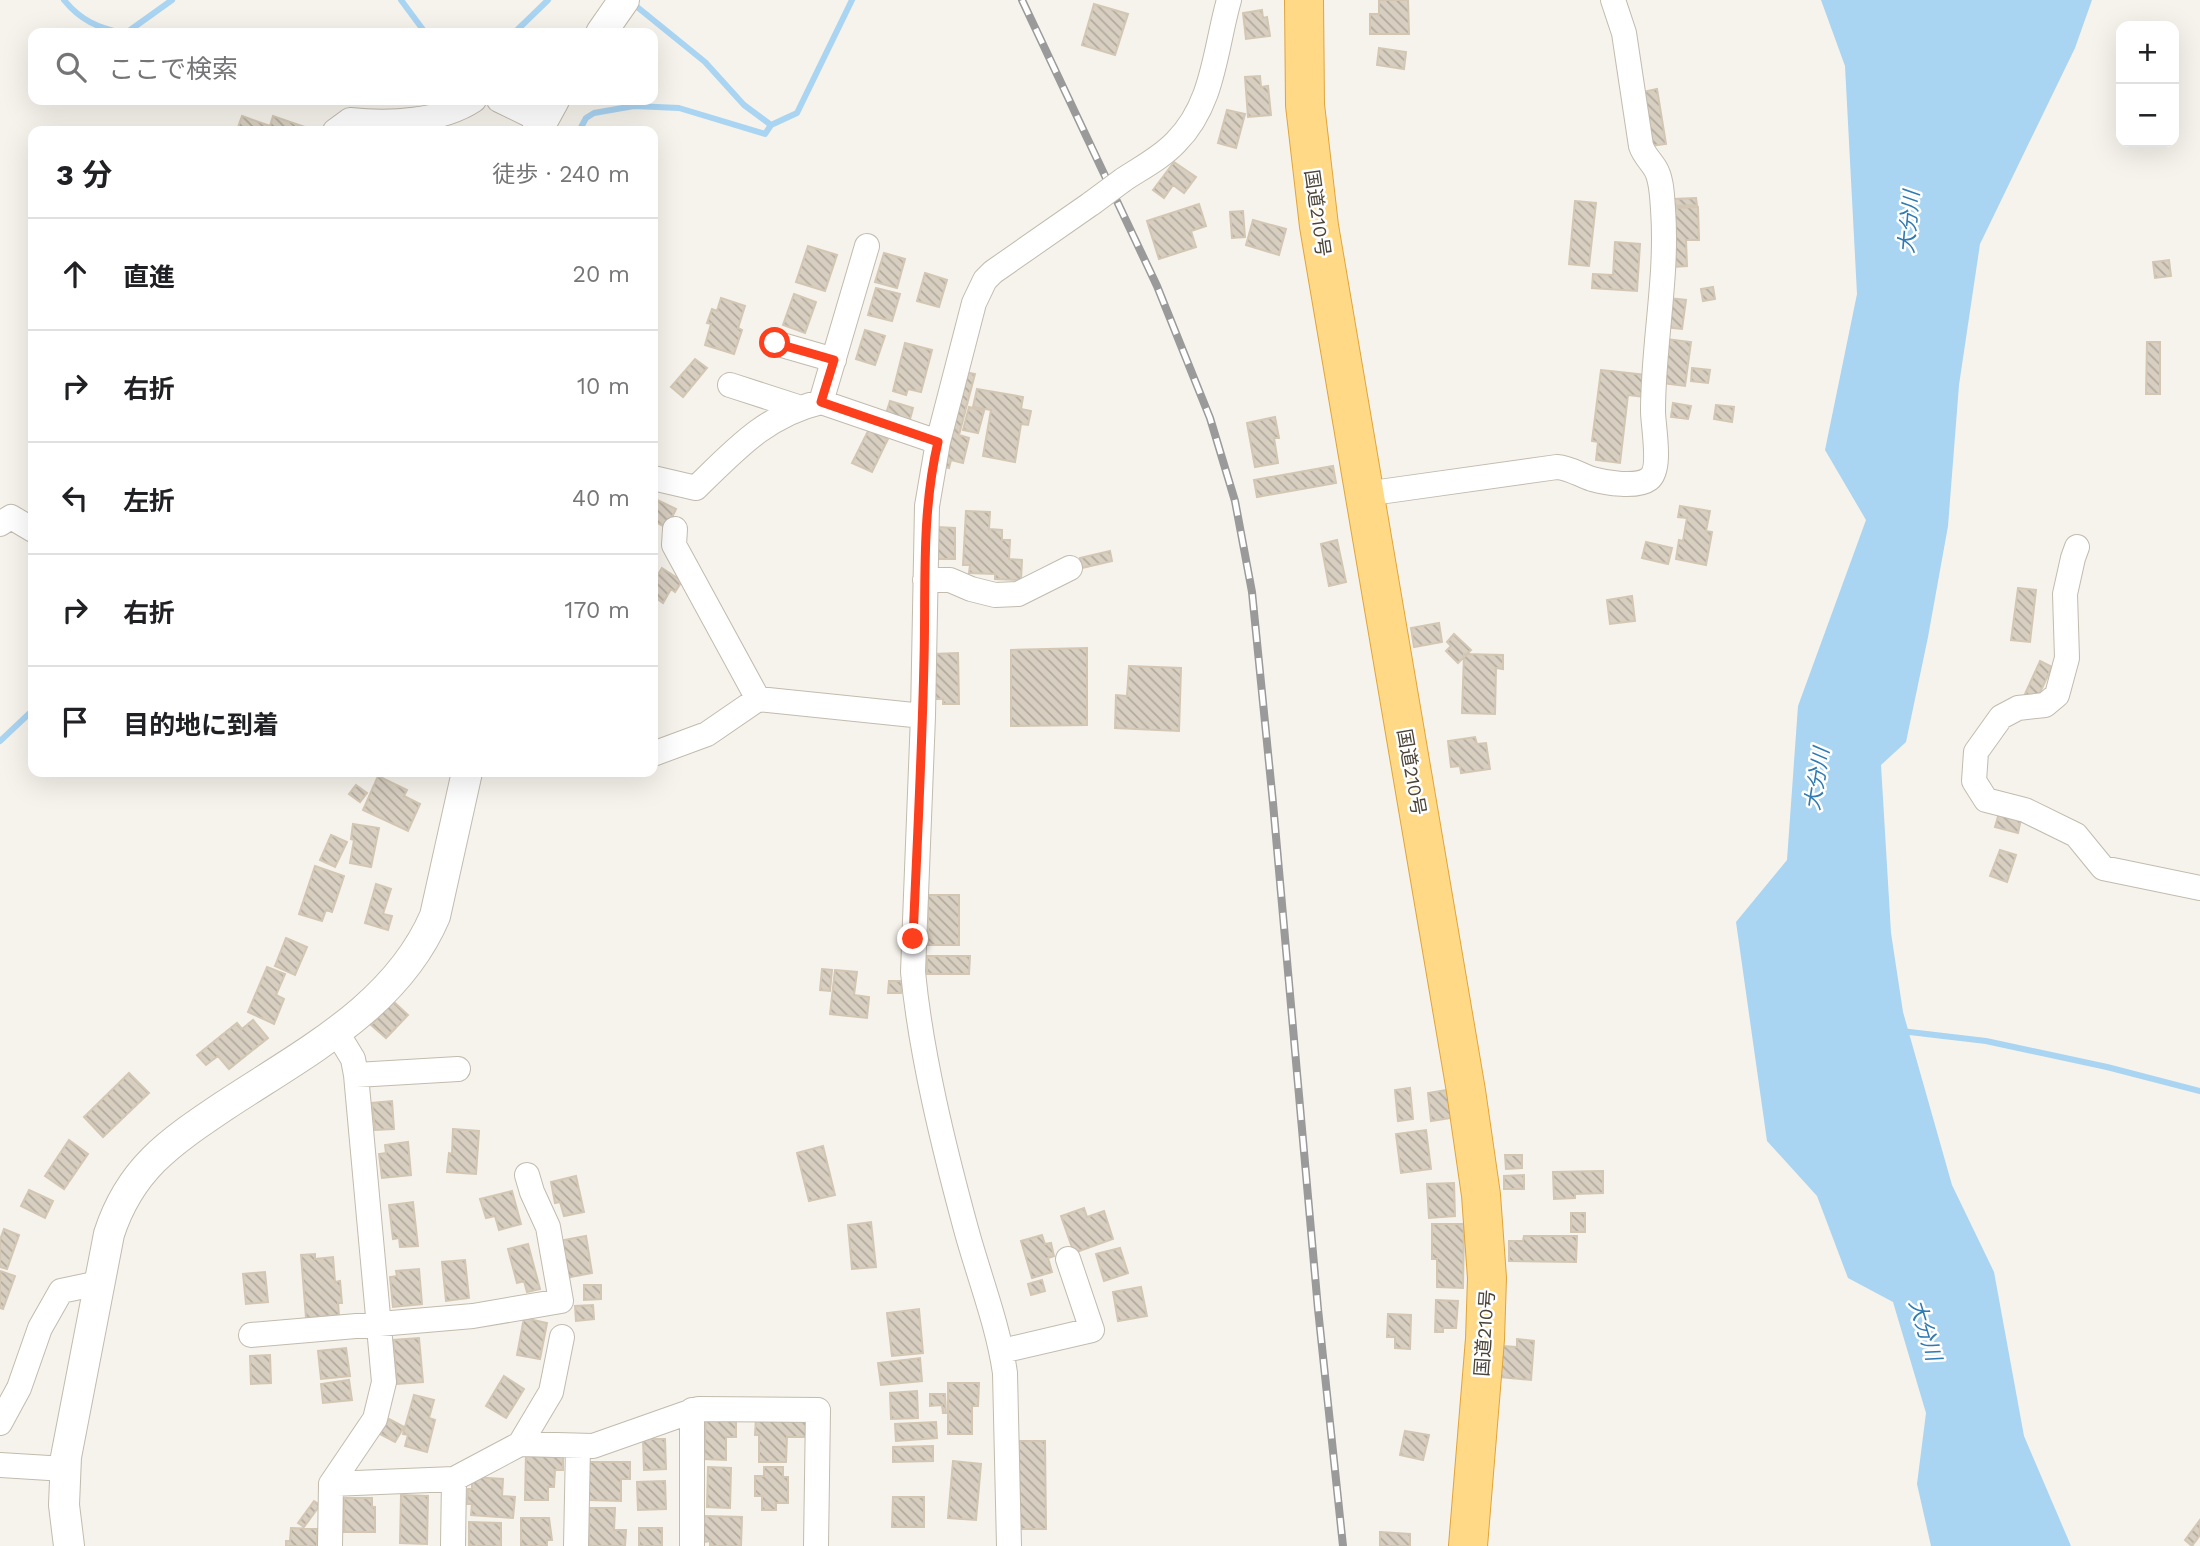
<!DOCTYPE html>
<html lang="ja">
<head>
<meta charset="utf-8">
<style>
	body { margin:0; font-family:"Work Sans","Noto Sans JP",sans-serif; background:#f2f2f2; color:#202124 }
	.controls { position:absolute; right:21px; top:21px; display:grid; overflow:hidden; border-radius:14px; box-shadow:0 7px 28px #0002 }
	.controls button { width:63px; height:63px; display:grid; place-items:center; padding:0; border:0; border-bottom:2px solid #e0e0e0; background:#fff; color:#202124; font:35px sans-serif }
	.stop { position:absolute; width:21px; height:21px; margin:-16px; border:5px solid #fc3f1d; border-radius:50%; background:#fff }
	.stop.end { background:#fc3f1d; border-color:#fff; box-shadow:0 2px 7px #0008 }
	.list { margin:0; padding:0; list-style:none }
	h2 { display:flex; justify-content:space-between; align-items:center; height:91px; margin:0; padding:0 28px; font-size:30px }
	h2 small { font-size:23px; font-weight:400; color:#757577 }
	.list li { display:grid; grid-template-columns:46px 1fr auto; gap:21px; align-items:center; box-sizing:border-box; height:112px; padding:0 28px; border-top:2px solid #e0e0e0 }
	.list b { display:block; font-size:26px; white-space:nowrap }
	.list em { font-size:23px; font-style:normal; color:#757577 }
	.icon { flex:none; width:38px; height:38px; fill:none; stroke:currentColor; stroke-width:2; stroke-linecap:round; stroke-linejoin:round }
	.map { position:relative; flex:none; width:2200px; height:1546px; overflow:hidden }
	.search { position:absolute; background:#fff; box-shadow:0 7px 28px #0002; left:28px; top:28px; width:630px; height:77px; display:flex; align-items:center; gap:18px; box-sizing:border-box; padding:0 24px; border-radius:14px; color:#757577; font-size:26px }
	.panel { position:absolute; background:#fff; box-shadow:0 7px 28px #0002; left:28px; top:126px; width:630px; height:651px; border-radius:14px }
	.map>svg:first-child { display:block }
</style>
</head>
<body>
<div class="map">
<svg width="2200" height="1546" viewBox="0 0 2200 1546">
	<defs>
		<pattern id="building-back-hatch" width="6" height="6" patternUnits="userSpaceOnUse" patternTransform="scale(1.75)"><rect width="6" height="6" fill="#d8cfc1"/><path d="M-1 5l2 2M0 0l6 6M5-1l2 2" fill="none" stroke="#b1aa9e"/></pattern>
	</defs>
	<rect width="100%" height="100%" fill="#f6f3ec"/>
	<path fill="#a9d4f2" d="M1821 0H2092L2075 48 1980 244 1959 385 1948 526 1928 637 1906 742 1881 765 1891 933 1903 1012 1952 1185 1994 1272 2024 1436 2071 1546H1931L1917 1484 1926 1413 1893 1302 1848 1278 1817 1196 1767 1141 1736 922 1787 860 1798 706 1866 520 1825 450 1857 294 1845 66Z"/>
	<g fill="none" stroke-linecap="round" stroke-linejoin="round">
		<path stroke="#a9d4f2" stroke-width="6" d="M64 0C80 20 98 28 123 33
			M401 0 424 31 428 33
			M631 2 705 62 744 105 771 125
			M126 33 172 0
			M514 33 548 0
			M579 131 586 118 594 113 634 106 679 108 765 134 771 125 797 113 852 0
			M0 741 33 710
			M1901 1031 1986 1041 2107 1067 2200 1091"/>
	</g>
	<path fill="url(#building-back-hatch)" stroke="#d3c7b4" stroke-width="2" d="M1379 0H1408L1409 34H1370V14H1379Z
		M1094 4 1128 14 1115 55 1082 45Z
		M1262 10 1263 18 1267 17 1270 36 1246 39 1243 13Z
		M1379 48 1406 52 1404 69 1377 65Z
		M1260 76 1261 87 1268 86 1271 115 1248 117 1245 77Z
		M1657 89 1666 144 1651 146 1643 92Z
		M1227 110 1245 114 1236 148 1218 143Z
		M242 116 270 126 273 116 305 127 303 131H240L237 130Z
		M1174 162 1196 177 1184 193 1173 185 1164 198 1153 190Z
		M1696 198 1697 205 1674 206 1673 199Z
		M1575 201 1596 203 1589 266 1569 264Z
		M1199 204 1206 226 1191 231 1196 247 1159 259 1147 221Z
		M1698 207 1699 240H1686L1687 266 1673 267 1672 208Z
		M1243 211 1245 237 1232 238 1230 212Z
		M1253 220 1286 229 1279 255 1246 245Z
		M1615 242 1640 244 1637 291 1592 288 1593 274 1613 275Z
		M808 246 837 255 825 291 796 282Z
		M884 253 905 259 897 288 875 282Z
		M2169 260 2171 276 2155 278 2153 262Z
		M925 273 947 280 939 307 917 301Z
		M1713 287 1715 299 1703 301 1701 289Z
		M876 288 900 294 892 321 868 315Z
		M794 294 816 302 805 333 783 325Z
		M721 298 745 306 738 328 742 330 734 354 705 345 711 324 707 323 712 309 717 311Z
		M1668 298 1686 300 1682 329 1664 327Z
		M865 330 885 336 875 365 856 359Z
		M1666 339 1691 342 1685 386 1661 383Z
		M2147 342H2160V394H2146Z
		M905 343 932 350 921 392 908 389 906 395 893 391Z
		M695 359 707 368 683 397 671 387Z
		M1692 368 1710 370 1708 383 1691 381Z
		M1601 370 1646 375 1644 397 1628 395 1620 463 1596 460 1598 442 1592 441Z
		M965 372 975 374 959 435 969 438 963 463 951 460 949 468 941 466Z
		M977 389 1023 397 1021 409 1031 411 1028 425 1021 424 1015 462 983 456 991 410 973 407Z
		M890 401 913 408 909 423 885 417Z
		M1673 403 1691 406 1688 419 1671 417Z
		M1716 405 1734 407 1732 422 1714 419Z
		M969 407 984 411 978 433 963 430Z
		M1275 417 1279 438H1274L1278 463 1255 467 1247 423Z
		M869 429 888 439 872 472 852 463Z
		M1333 466 1336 483 1257 497 1254 480Z
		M653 498 676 509 667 528 653 521Z
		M1680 506 1710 511 1706 531 1712 532 1706 565 1676 559 1679 540 1683 541 1687 518 1678 517Z
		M966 511 990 512 989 529 1002 530V540H1010L1009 559 1022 560 1021 580 995 579V574L969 573 970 565H963Z
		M937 527 955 528V559H936Z
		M1337 540 1346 582 1329 586 1321 544Z
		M1646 542 1672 548 1668 564 1642 558Z
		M1110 551 1112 561 1082 568 1080 558Z
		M662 568 682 581 675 592 671 589 663 603 653 596V589L658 581 655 579Z
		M2018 588 2036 590 2030 642 2011 640Z
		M1632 596 1635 621 1610 624 1607 600Z
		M1439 623 1442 642 1414 647 1411 628Z
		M1454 634 1471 650 1458 663 1446 651 1451 646 1447 642Z
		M1087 648V725L1011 726V650Z
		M958 653 959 704H943V699H933V654Z
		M1464 654 1503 655V669L1496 668 1495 714 1462 713Z
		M2040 661 2052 667 2037 699 2025 694Z
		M1129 666 1181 668 1179 731 1115 728 1116 695 1127 696Z
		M1475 737 1477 744 1486 743 1490 769 1461 773 1460 766 1451 767 1448 741Z
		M378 776 407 790 404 796 420 804 408 831 363 810Z
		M356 785 367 793 360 802 349 794Z
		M1999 813 2021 819 2018 833 1995 827Z
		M353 824 379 828 371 867 350 863 354 840 351 839Z
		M331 835 347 842 335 867 320 860Z
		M2000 850 2016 855 2007 882 1990 876Z
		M315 866 344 876 332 912 326 910 322 921 299 914Z
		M376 884 391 889 383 914 392 916 388 930 365 923Z
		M928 895H959V945H928Z
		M286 938 307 947 295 975 275 966Z
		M927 956H970L969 974H927Z
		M267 967 285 974 276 995 284 999 274 1024 248 1012Z
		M822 969 832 970 830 991 820 990Z
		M835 970 857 972 854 995 869 997 867 1018 830 1014Z
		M889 981H902L901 993H888Z
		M393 1001 408 1015 386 1038 371 1025Z
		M253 1020 268 1038 229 1069 218 1056 206 1065 197 1055 237 1023 242 1029Z
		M129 1073 149 1093 103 1137 84 1117Z
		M1410 1088 1413 1119 1398 1121 1395 1090Z
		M1447 1090 1451 1118 1431 1121 1428 1093Z
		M392 1101 394 1129 375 1130 372 1103Z
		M453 1129 479 1131 476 1174 447 1172 449 1153 452 1154Z
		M1426 1130 1431 1169 1401 1173 1396 1134Z
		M69 1140 88 1154 64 1189 45 1176Z
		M408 1142 411 1175 382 1178 379 1154 386 1153 385 1145Z
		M823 1146 835 1195 809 1201 797 1153Z
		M1505 1155H1522V1168L1506 1169Z
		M1603 1171V1193L1575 1194V1198L1554 1199 1553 1172Z
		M1524 1175V1189H1504V1176Z
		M576 1176 584 1212 564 1216 560 1202 555 1203 551 1182Z
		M1454 1183 1455 1216 1429 1218 1427 1184Z
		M29 1190 53 1201 45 1218 21 1206Z
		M512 1191 521 1224 499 1230 495 1216 486 1218 480 1199Z
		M413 1202 418 1246 400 1247 399 1238 393 1239 389 1205Z
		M1084 1208 1087 1217 1104 1211 1113 1239 1074 1253 1061 1216Z
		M1571 1213H1585V1232H1571Z
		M871 1222 876 1267 852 1269 848 1225Z
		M1432 1224H1464L1463 1288 1437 1287V1259H1432Z
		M4 1229 19 1235 7 1269 0 1267V1240Z
		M1042 1235 1045 1244 1051 1243 1054 1256 1048 1258 1052 1272 1032 1278 1021 1241Z
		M586 1236 592 1273 565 1278 559 1241Z
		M1524 1236H1577L1576 1262 1509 1261V1241H1523Z
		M528 1244 540 1289 527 1292 524 1281 517 1283 508 1249Z
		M1120 1248 1128 1273 1104 1281 1096 1254Z
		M315 1254V1259L333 1257 335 1282 340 1281 342 1303H338L339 1315 306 1318 301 1255Z
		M465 1260 469 1298 446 1301 442 1262Z
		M419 1269 422 1304 393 1307 390 1277 397 1276 396 1271Z
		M0 1271 15 1276 3 1309 0 1308Z
		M265 1272 268 1302 246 1304 243 1274Z
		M1042 1280 1045 1291 1031 1295 1028 1284Z
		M584 1285H601V1299L584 1300Z
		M1141 1287 1147 1316 1118 1321 1113 1292Z
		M1436 1300 1458 1301 1456 1328H1443V1332H1435Z
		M593 1305 594 1319 576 1321 575 1306Z
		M919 1309 923 1353 892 1356 887 1313Z
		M1388 1314 1411 1315 1410 1349 1395 1348V1337H1387Z
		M524 1318 547 1323 540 1359 517 1355Z
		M419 1338 423 1382 397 1384 393 1340Z
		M1517 1339 1534 1341 1531 1380 1500 1377 1503 1346 1517 1347Z
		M346 1348 350 1376 321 1379 318 1351Z
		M270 1355 271 1383 251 1384 250 1356Z
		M920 1358 922 1381 881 1385 878 1363Z
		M504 1376 524 1389 506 1418 486 1406Z
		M349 1380 352 1400 323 1403 321 1384Z
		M948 1383H979L978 1406H972V1434H948Z
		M917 1391 918 1418 891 1419 890 1393Z
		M930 1394H945L946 1413H943L942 1405 930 1406Z
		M414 1395 434 1400 429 1418 435 1420 427 1452 405 1446 408 1435 403 1434Z
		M756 1417H807V1437H787L786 1462H759V1435H755Z
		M706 1418 736 1419V1437H726V1460L704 1459Z
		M389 1419 404 1427 395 1442 380 1434Z
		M936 1422 937 1438 896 1441 895 1424Z
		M1405 1431 1429 1435 1423 1460 1400 1455Z
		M643 1439H665L666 1469 644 1470Z
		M1019 1441H1045L1046 1529H1019Z
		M933 1446V1461L893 1462V1447Z
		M526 1453H563V1470H555L554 1487H548V1500H525Z
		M953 1461 981 1464 976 1520 948 1518Z
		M589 1462H630V1479H621V1501L589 1500Z
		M708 1467 731 1468 730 1508 707 1507Z
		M764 1467H783V1477H788V1503H776V1510H762V1496H755V1476H764Z
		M472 1477 503 1479 502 1496 515 1497 513 1518 471 1515 472 1504H467L468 1489H472Z
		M665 1481 666 1509 638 1510 637 1482Z
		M401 1495 428 1496 427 1544 400 1543Z
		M893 1497H924V1527H892Z
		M344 1498H372V1507H375V1532H344Z
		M314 1501 320 1505 304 1527 298 1523Z
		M589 1508H615L614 1530H626L625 1546H589Z
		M704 1516 742 1517 741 1546H710V1541L704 1542Z
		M521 1518H549L552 1540H547V1546H521Z
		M2200 1520V1535L2192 1546 2185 1540Z
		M469 1522 501 1523V1546H469Z
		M291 1528 317 1529V1546H286V1541H290Z
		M639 1528H662V1546H639Z
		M1380 1532 1410 1534V1546H1380Z"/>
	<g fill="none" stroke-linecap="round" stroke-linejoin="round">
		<g stroke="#c2bbae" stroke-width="26">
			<path id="minor" d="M499 100 542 121
				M335 131 350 120C389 124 441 122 474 100
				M1123 180C1141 168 1161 158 1176 142 1214 104 1215 49 1229 0
				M867 246 821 402 938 442
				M775 343 834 360
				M730 385 798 407
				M653 478 696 488C735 450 766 415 821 402
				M1365 494 1557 467C1570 468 1580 475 1592 479 1606 483 1637 488 1649 479 1662 469 1653 426 1653 411 1653 344 1668 277 1663 209 1662 197 1662 179 1655 168 1650 160 1644 155 1641 146L1624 33 1613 0
				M0 524 11 517 33 530
				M675 529 674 545 758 699
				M2077 547 2073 558 2065 594 2067 658 2057 695 2045 705 2018 708 2001 717 1976 752 1974 781 1986 800 2025 810 2076 835 2103 868 2200 888
				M925 580H950L971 589 995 595 1018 594 1070 568
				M653 754 707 734 758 699 923 716
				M356 1075 458 1069
				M251 1335 473 1316 561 1301 548 1227 532 1192 527 1175
				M1002 1351 1092 1330 1068 1259
				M0 1423 19 1388 40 1328 61 1291 99 1283
				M520 1444 551 1392 562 1337
				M0 1465 65 1469
				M331 1484 454 1479 520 1444 593 1446 698 1409 818 1410 816 1546
				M330 1546 331 1484 375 1419 384 1382 356 1075 353 1059 336 1031
				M453 1546 454 1479
				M576 1546 578 1447
				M692 1546V1410
				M1009 1546 1005 1373C998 1324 979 1277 966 1229 944 1148 921 1055 913 972L923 716 927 506 938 442 974 303 985 280 993 272 1092 203"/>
		</g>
		<g stroke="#c2bbae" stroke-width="32">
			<path id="tertiary" d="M601 33 624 0
				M537 131 554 100
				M69 1546 64 1505 66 1457 109 1234C130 1169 169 1143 224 1106 304 1053 396 1007 435 916L467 772"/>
		</g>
		<g stroke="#e0a43c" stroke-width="40">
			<path id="trunk" d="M1304 0 1305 105 1319 226 1466 1091 1481 1195 1487 1278 1485 1339 1468 1546"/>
		</g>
		<use href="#minor" stroke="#fff" stroke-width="24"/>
		<use href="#tertiary" stroke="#fff" stroke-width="30"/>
		<use href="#trunk" stroke="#ffd985" stroke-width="38"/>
		<g stroke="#9a9a9a" stroke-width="8">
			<path id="rail" d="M1022 0 1157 286 1210 418 1235 501 1252 592 1273 803 1318 1309 1343 1546"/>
		</g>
		<use href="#rail" stroke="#fff" stroke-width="5" stroke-dasharray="16" stroke-linecap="butt"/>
		<g stroke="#c2bbae" stroke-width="26" stroke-linecap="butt">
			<path id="minor-bridge" d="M1092 203 1123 180"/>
		</g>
		<use href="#minor-bridge" stroke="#fff" stroke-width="24"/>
	</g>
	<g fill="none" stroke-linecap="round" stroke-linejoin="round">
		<path stroke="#fc3f1d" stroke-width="9" d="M775 343 834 360 821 402 938 442C921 514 926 587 924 660 922 753 917 846 913 939"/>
	</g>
	<g text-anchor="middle" stroke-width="5" stroke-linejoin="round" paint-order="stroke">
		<g font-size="19" fill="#4b4439" stroke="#fff">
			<text transform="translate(1318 213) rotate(82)" y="7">国道210号</text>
			<text transform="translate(1412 772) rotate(80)" y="7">国道210号</text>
			<text transform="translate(1484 1333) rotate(-86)" y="7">国道210号</text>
		</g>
		<g font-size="21" font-style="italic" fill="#2e7ab2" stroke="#fff">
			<text transform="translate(1909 222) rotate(-85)" y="7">大分川</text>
			<text transform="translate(1817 779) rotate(-81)" y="7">大分川</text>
			<text transform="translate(1925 1330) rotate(73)" y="7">大分川</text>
		</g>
	</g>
</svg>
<div class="controls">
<button>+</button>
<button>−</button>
</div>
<div class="stop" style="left:775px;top:343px"></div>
<div class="stop end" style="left:913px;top:939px"></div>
<div class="search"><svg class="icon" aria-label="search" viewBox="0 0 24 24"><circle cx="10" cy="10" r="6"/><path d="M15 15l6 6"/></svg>ここで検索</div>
<section class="panel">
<h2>3 分<small>徒歩 · 240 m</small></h2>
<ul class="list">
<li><svg class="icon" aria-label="ahead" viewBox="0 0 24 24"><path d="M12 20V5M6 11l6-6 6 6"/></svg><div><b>直進</b></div><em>20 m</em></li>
<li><svg class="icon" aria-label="right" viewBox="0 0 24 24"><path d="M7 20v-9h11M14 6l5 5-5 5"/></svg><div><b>右折</b></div><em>10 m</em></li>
<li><svg class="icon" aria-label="left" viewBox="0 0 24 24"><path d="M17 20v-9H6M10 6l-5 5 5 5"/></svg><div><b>左折</b></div><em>40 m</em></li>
<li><svg class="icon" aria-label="right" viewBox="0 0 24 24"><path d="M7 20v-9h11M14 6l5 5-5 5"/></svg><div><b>右折</b></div><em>170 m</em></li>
<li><svg class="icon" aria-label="arrive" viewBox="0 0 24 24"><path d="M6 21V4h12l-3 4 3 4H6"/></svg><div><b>目的地に到着</b></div></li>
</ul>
</section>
</div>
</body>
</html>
